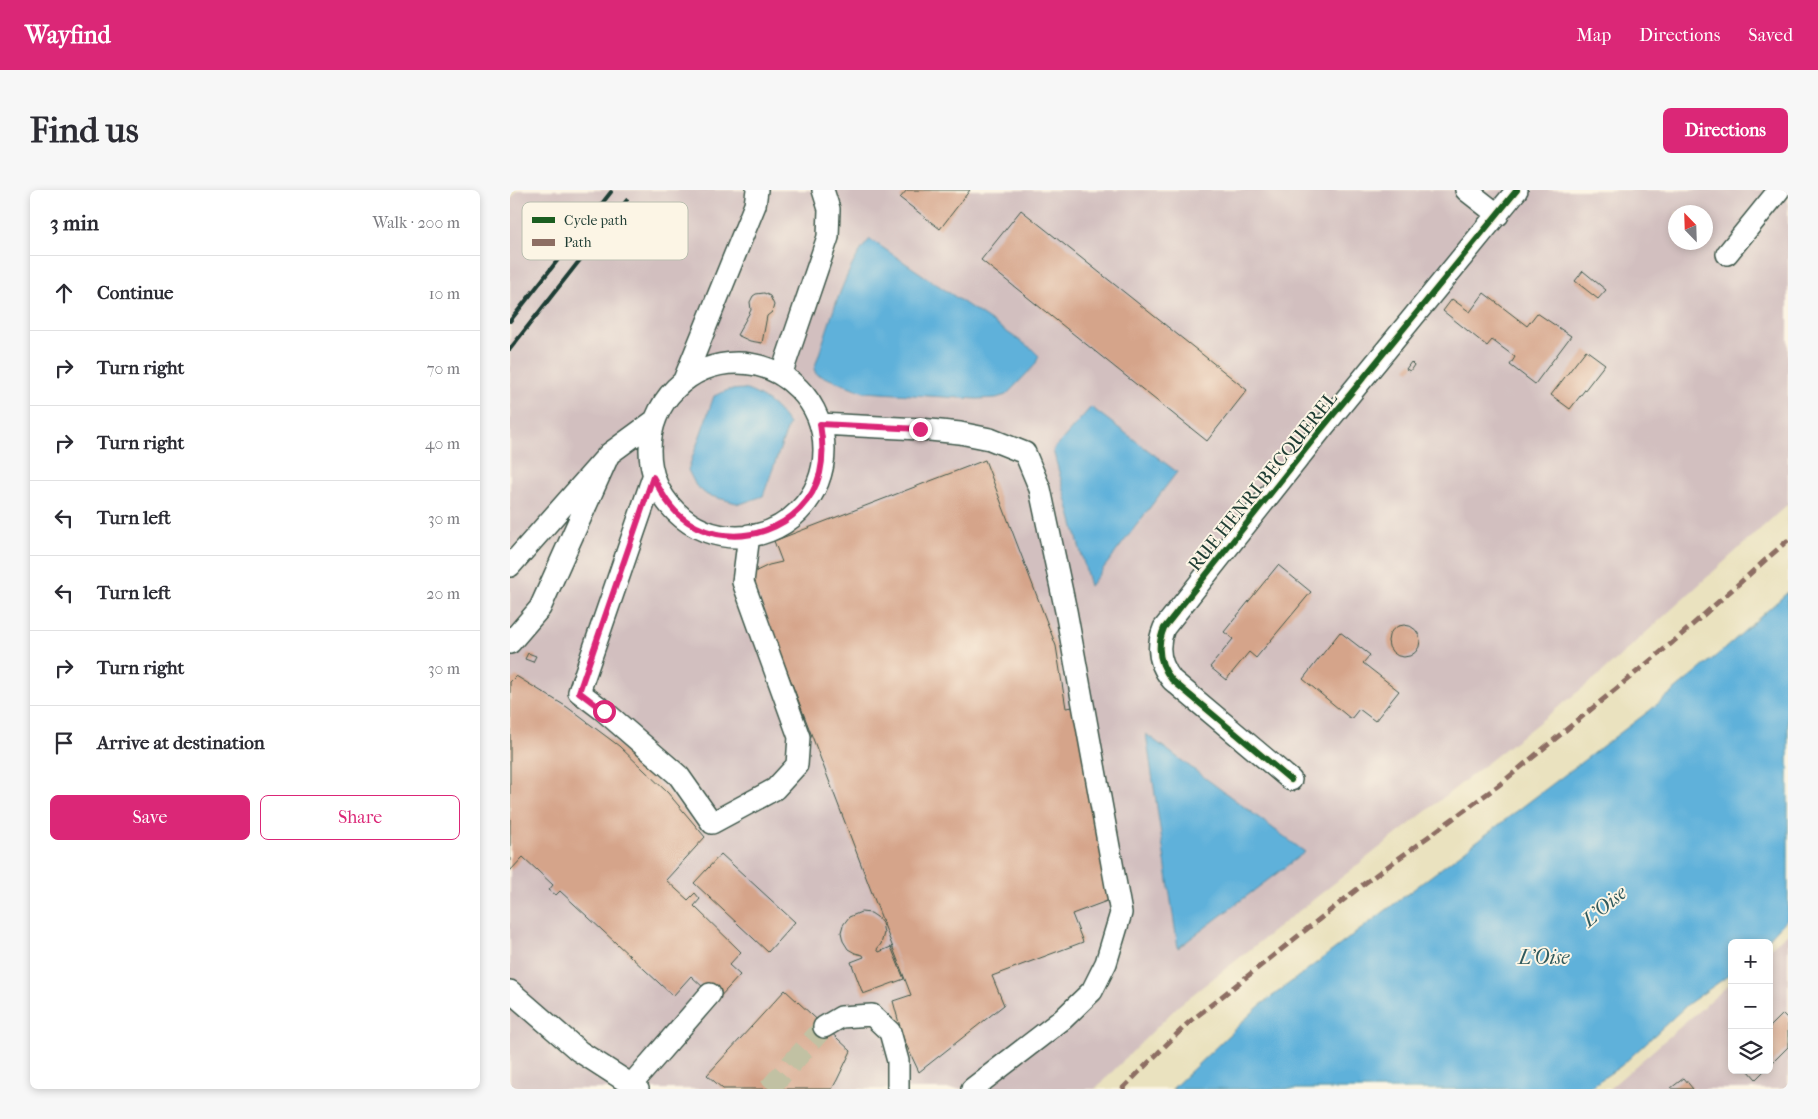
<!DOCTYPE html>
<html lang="en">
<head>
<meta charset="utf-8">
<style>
	body { margin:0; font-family:"IM FELL French Canon",serif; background:#f7f7f7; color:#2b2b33 }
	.controls { position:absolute; right:15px; bottom:15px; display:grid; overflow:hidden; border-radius:8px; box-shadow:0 2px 8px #0003 }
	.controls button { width:45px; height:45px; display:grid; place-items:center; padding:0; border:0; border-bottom:1px solid #e1e1e2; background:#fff; color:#2b2b33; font:25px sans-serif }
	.compass { position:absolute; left:1158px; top:15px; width:45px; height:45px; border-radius:50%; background:#fff; box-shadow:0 2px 8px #0003; rotate:337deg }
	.stop { position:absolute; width:15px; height:15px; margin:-11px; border:4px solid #db2777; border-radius:50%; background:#fff }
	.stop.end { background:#db2777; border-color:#fff; box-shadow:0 1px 5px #0008 }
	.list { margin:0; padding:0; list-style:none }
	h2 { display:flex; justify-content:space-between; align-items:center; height:65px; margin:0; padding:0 20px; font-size:21px }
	h2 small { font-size:16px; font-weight:400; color:#7c7c81 }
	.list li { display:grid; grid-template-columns:32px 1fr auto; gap:15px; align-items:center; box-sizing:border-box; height:75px; padding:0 20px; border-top:1px solid #e1e1e2 }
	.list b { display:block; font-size:19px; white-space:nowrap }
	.list em { font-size:16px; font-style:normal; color:#7c7c81 }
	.actions { display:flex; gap:10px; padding:15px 20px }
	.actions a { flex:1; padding:11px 0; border:1px solid #db2777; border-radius:8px; text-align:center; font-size:18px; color:#db2777 }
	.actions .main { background:#db2777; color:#fff }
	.icon { flex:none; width:28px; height:28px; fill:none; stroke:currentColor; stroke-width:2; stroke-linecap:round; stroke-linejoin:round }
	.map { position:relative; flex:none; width:1278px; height:899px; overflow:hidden; border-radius:8px }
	header { display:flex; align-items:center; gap:30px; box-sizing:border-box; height:70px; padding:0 25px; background:#db2777; color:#fff }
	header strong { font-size:24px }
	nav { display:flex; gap:28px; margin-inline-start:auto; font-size:18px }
	.intro { display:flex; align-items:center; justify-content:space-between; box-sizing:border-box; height:120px; padding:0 30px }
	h1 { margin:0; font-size:35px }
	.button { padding:12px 22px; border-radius:8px; background:#db2777; color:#fff; font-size:18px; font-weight:700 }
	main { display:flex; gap:30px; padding:0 30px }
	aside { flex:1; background:#fff; border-radius:8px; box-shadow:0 2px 8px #0003 }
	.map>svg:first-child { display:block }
</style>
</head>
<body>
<header>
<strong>Wayfind</strong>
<nav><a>Map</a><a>Directions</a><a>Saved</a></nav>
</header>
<div class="intro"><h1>Find us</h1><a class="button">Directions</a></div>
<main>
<aside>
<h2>3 min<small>Walk · 200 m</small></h2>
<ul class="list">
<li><svg class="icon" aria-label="ahead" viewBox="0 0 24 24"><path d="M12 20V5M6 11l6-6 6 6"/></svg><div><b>Continue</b></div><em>10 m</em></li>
<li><svg class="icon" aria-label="right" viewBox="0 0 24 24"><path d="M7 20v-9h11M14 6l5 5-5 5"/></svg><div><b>Turn right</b></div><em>70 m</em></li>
<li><svg class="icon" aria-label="right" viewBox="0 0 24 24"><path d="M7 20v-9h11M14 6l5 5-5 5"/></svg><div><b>Turn right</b></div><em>40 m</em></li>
<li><svg class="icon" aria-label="left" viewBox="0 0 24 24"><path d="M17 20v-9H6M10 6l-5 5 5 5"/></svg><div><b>Turn left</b></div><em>30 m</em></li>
<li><svg class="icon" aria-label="left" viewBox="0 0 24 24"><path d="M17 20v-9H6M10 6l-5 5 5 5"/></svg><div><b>Turn left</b></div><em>20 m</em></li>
<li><svg class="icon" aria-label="right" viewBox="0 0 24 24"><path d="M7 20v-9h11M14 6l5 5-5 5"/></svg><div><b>Turn right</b></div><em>30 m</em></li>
<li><svg class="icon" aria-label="arrive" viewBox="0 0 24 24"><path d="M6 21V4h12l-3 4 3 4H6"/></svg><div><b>Arrive at destination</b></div></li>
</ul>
<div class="actions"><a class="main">Save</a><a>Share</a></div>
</aside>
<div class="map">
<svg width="1278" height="899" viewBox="0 0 1278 899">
	<rect width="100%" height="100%" fill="#fcf5e5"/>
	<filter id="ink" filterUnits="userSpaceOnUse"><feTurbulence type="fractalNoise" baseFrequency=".02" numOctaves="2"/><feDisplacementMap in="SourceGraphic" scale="10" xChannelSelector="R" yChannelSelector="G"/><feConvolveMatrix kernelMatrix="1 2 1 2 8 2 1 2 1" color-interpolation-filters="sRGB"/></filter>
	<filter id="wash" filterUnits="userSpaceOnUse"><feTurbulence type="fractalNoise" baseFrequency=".0096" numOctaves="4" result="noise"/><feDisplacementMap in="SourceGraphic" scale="20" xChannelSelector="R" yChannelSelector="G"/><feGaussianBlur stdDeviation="1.12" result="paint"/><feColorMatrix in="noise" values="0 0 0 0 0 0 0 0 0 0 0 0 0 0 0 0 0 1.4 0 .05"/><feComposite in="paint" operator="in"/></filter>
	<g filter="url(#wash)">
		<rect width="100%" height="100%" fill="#eae2bf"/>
		<path fill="#d2bfbf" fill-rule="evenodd" d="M8 0H1278V314L1088 486 668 816 585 899H4L0 896V10ZM1166 22H1196V52H1166Z
			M1278 743V899H1099L1222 792V880H1259V759Z"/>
		<path fill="#5fb1da" stroke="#3f7787" d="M360 49 522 159 529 166 525 175 496 205 486 208 467 209 354 202 306 184 304 179C317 143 334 75 360 49Z
			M234 199C255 206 267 217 279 234L253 306 230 314 197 305 186 296 178 280 204 206 218 200Z
			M581 217 667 282 580 396 543 260Z
			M1278 402V728L1255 753H1222V783L1178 814 1111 876 1077 899H662L748 817 1139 521 1212 461Z
			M636 544 795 662 668 758Z"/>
		<g id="blocks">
			<path fill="#d5a48a" d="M397 0H460L430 39 390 8Z
				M511 20 737 200 697 251 471 70Z
				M1073 81 1096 100 1088 109 1065 91Z
				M254 103 260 106 264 115 262 122 257 126 252 153 240 151 227 145 241 120 240 112 243 106 246 104Z
				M974 103 1017 136 1027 123 1061 146 1025 194 1000 175 1005 167 982 150 977 156 933 121 942 109 960 122Z
				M1076 160 1095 174 1060 219 1041 205Z
				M901 172 904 175 900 181 896 179Z
				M475 270 546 456 556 518 571 516 605 708 562 724 573 752 482 786 494 815 409 882 393 848 383 811 401 805 240 384 259 375 272 372 264 351Z
				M768 375 801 402 746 468 739 462 716 490 700 477 723 449 714 442Z
				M878 451a16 16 0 1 1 32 0a16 16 0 1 1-32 0Z
				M830 442 860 465 853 473 889 501 865 531 849 519 841 529 793 489Z
				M18 463 26 466 23 472 15 469Z
				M6 486 57 517 109 556 158 603 195 647 156 690 178 710 185 703 190 709 184 716 231 762 219 775 230 785 207 810 181 786 163 806 50 701 46 705 39 700 43 695 13 667 0 681V492Z
				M211 664 285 732 258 762 184 693Z
				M351 722 361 723 367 727 372 733 374 743 371 754 367 759 369 762 381 757 394 789 353 804 341 772 354 767 353 765 345 763 338 759 333 751 331 742 333 735 339 727Z
				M275 800 341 861 327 890 322 899H213L197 885Z
				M1273 824 1278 829V857L1259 876V838Z
				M1238 880H1255L1246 889Z
				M1174 888 1183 899H1162L1161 898Z"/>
		</g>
	</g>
	<g filter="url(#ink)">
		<use href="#blocks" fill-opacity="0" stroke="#3d5649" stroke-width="1"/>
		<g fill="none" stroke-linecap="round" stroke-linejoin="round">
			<path stroke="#c1c1a3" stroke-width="21" stroke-dasharray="21 11" stroke-linecap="butt" d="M259 899 314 837"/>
			<g stroke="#3d5649" stroke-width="24">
				<path id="minor" d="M956 0 988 25
					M1217 64 1269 0
					M140 260a87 87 0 1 1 174 0a87 87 0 1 1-174 0Z
					M271 185 318 47 319 19 313 0
					M174 190 245 15 247 0
					M310 234 410 239 450 243 480 249 515 263 530 299 556 421 611 723 596 773 582 801 553 829 462 899
					M143 287 69 502 94 521 169 586 202 633 265 599 287 575 289 547 233 392 239 345
					M0 376 99 264 144 231
					M0 453 30 418 99 264
					M781 590 662 490C649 474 646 457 654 438L810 241 1007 0
					M0 801 69 861 128 899
					M314 837 331 827 362 825 380 842 388 871V899
					M121 895 200 804"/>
			</g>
			<use href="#minor" stroke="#fff" stroke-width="21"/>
			<path stroke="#1f3d34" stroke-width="4" d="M0 131 101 2
				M0 159 117 10"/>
			<path stroke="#8d6e63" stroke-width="5" stroke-dasharray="10 5" stroke-linecap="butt" d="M612 899 677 834 855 693 989 595 1163 452 1278 350"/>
			<g stroke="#fcf5e5" stroke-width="9">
				<path id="cycleway" d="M781 590 662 490C649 474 646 457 654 438L810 241 1007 0"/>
			</g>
			<use href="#cycleway" stroke="#1b5e20" stroke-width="6"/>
		</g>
	</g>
	<g fill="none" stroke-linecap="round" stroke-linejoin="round" filter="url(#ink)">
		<path stroke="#db2777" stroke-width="6" d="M94 521 69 502 143 287C152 304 161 321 178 332 224 363 296 339 310 283 314 266 313 251 310 234L410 239"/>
	</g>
	<g text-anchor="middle" stroke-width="4" stroke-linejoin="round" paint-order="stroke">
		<g font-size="19" fill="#1f3d34" stroke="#fcf5e5">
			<text transform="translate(752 291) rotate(-51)" y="7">RUE HENRI BECQUEREL</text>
		</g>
		<g font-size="20" font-style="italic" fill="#2f5a5e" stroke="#fcf5e5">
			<text transform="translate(1094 716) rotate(-40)" y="7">L'Oise</text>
			<text x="1034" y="774">L’Oise</text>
		</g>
	</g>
	<rect x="12" y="12" width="166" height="58" rx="8" fill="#fcf5e5" stroke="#babeb0" stroke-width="1"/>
	<rect x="22" y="27" width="23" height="6" fill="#1b5e20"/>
	<rect x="22" y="49" width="23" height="7" fill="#8d6e63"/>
	<g font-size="14" fill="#1f3d34">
		<text x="54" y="35">Cycle path</text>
		<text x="54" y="57">Path</text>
	</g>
</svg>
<div class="controls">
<button>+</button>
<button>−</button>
<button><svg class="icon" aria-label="layers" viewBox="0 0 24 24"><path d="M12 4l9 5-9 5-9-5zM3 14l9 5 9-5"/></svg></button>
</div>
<svg class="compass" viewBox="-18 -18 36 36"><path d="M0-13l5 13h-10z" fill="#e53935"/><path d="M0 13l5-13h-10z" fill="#7c7c81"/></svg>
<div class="stop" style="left:94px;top:521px"></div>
<div class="stop end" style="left:410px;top:239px"></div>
</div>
</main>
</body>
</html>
